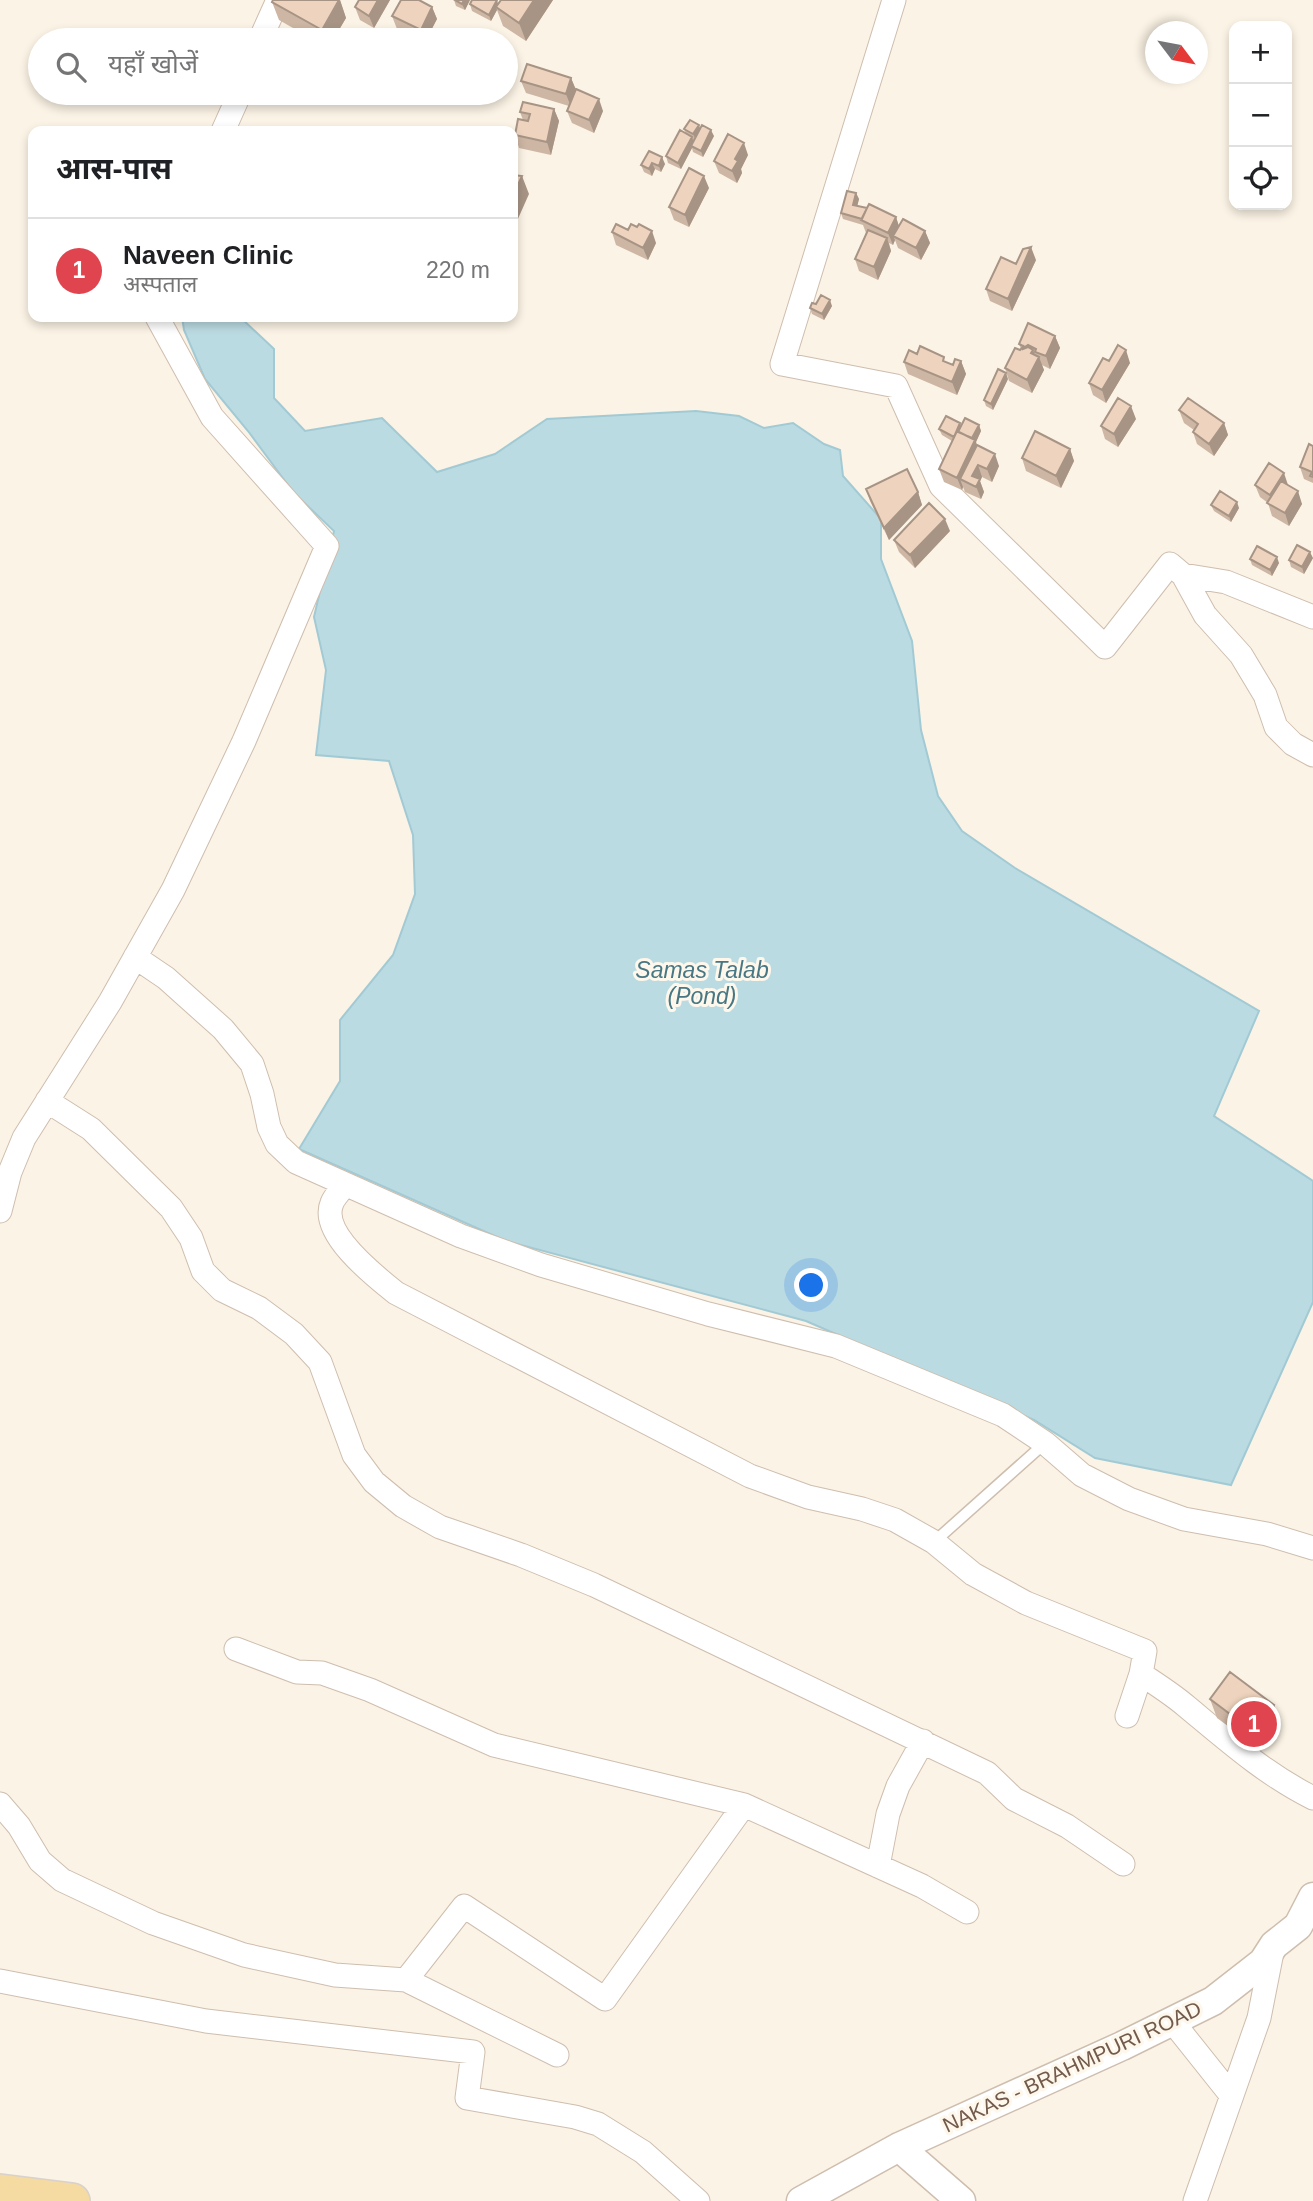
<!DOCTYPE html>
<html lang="hi">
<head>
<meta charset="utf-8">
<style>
	body { margin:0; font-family:Arial,"Noto Sans Devanagari",sans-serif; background:#f6f6f6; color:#202124 }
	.controls { position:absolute; right:21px; top:21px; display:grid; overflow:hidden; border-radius:14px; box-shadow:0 4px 10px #0003 }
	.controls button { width:63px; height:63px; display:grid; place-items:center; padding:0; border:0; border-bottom:2px solid #e0e0e0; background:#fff; color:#202124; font:35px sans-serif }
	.compass { position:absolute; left:1145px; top:21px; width:63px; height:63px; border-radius:50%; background:#fff; box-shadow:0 4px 10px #0003; rotate:122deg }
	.you { position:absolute; left:812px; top:1286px; width:24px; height:24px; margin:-18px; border:5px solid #fff; border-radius:50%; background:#1a73e8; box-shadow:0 0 0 10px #1a73e833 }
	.badge { display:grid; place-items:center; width:46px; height:46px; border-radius:50%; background:#d93025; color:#fff; font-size:23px; font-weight:700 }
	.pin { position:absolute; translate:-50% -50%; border:4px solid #fff; box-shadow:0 2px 7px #0006 }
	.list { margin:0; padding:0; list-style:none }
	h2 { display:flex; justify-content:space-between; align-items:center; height:91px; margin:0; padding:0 28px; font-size:30px }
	h2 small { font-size:23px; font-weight:400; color:#757577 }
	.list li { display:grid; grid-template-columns:46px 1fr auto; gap:21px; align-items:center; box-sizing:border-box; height:105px; padding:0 28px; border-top:2px solid #e0e0e0 }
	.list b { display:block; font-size:26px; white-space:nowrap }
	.list p { margin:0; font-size:23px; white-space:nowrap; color:#757577 }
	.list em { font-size:23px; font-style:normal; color:#757577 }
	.icon { flex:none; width:38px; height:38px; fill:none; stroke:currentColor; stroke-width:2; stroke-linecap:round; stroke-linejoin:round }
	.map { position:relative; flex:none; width:1313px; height:2201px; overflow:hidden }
	.search { position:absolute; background:#fff; box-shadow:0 4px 10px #0003; left:28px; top:28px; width:490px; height:77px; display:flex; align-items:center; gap:18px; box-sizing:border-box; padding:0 24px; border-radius:38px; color:#757577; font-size:26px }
	.panel { position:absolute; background:#fff; box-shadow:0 4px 10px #0003; left:28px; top:126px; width:490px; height:196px; border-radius:14px }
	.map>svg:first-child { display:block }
</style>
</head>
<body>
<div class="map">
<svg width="1313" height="2201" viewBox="0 0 1313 2201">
	<rect width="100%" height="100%" fill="#fbf3e5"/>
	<path fill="#bbdbe3" stroke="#a2cad4" stroke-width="2" d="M182 317H240L274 349V398L305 431 382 418 437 472 495 454 547 419 696 411 739 416 764 428 793 423 824 444 840 450 843 476 881 519V559L912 641 921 730 938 796 962 831 1015 868 1259 1011 1214 1116 1313 1181V1302L1231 1485 1095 1458 1034 1420 806 1321 506 1241 299 1149 340 1081V1020L393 955 415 894 413 835 389 761 316 755 326 670 314 617 334 531 294 493 248 431 205 379 184 330Z"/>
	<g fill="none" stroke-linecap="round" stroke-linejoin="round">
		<g stroke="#cebeaf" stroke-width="13">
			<path id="service" d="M934 1542 1045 1443"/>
		</g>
		<g stroke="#cebeaf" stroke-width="25">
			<path id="minor" d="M894 0 782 364 896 386 941 486 1105 647 1170 564 1183 575 1205 615 1241 655 1265 695 1276 727 1293 744 1313 755
				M260 40 278 0
				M223 131 240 93
				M1183 575 1226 582 1313 617
				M135 957 166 978 223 1029 252 1064 262 1094 269 1127 277 1144 296 1162 461 1236 541 1265 708 1314 836 1346 1003 1415 1045 1443 1082 1475 1129 1499 1184 1519 1267 1534 1313 1548
				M47 1101 91 1129 171 1208 191 1238 203 1271 222 1290 259 1308 294 1334 320 1362 354 1455 374 1482 403 1506 440 1527 521 1555 594 1585 987 1773 1014 1799 1067 1826 1123 1864
				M344 1185C341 1191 334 1197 332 1203 319 1233 376 1277 396 1293L750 1476 808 1497 862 1509 895 1520 934 1542 973 1574 1026 1603 1145 1651 1141 1674 1127 1716
				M0 1211 10 1172 24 1138 110 1002 173 890 244 741 327 546 212 417 157 317
				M236 1649 297 1672 322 1673 370 1690 494 1745 744 1805
				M1141 1674C1156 1684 1172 1694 1186 1706 1227 1740 1265 1774 1313 1798
				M0 1804 19 1826 40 1861 62 1880 153 1923 244 1955 335 1975 406 1980 557 2055
				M878 1866 888 1814 898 1786 923 1741
				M406 1980 464 1906 605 1999 744 1805 922 1886 967 1912
				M0 1981 206 2021 473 2052 467 2098 575 2117 598 2124 643 2152 698 2201
				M1172 2021 1231 2095
				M1195 2201 1259 2018 1273 1947"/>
		</g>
		<g stroke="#cebeaf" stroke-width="31">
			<path id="tertiary" d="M899 2147 961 2201
				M801 2201 899 2147 1122 2046 1213 2001 1263 1962 1274 1945 1298 1926 1313 1897"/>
		</g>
		<g stroke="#d8d1cd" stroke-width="38">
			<path id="primary" d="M0 2192 72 2201"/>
		</g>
		<use href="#service" stroke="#fff" stroke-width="10"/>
		<use href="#minor" stroke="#fff" stroke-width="23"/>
		<use href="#tertiary" stroke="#fff" stroke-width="28"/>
		<use href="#primary" stroke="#f5daa1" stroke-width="35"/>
	</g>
	<path fill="#cdb6a3" d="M340 0 346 18 333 40H314L279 20 272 2Z
		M359 0H390L374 28 360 20 355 7Z
		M454 0H470L465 10 456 6Z
		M501 0H553L526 41 503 26 497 10 491 21 472 11 470 4H498Z
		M432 7 437 19 426 40H420L397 29 392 16Z
		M571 78 576 90 603 111 594 133 572 123 567 111 569 106 526 93 521 81Z
		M554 109 559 121 551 155 519 148 515 135 523 120 520 112Z
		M700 128 714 136 703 157 693 152 692 148 681 169 668 163 666 156 686 134 684 129Z
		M649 151 665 164 661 172 655 169 652 176 644 172 641 165Z
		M748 155 741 169 742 173 737 183 719 173 714 161Z
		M709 188 689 227 674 220 669 207Z
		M856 193 859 199 857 206 896 217 899 226 925 231 930 243 921 260 898 248 895 240 893 245 889 243 891 251 878 280 859 271 855 259 866 233 863 225 843 219 841 213Z
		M612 232 656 243 648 260 616 245Z
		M1036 260 1012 311 990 301 986 289 1016 264Z
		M816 304 832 306 824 320 812 314 810 308Z
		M1055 336 1060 348 1050 369 1042 365 1044 370 1032 393 1009 381 1005 368 1021 349 1019 344Z
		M917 354 953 365 961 361 966 374 957 395 908 374 904 362Z
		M1109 361 1130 363 1106 403 1093 395 1089 383Z
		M1008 379 993 410 986 406 984 400Z
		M1179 410 1224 423 1228 435 1214 456 1197 444 1193 432 1194 430 1184 423Z
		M1136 419 1118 447 1105 439 1101 426Z
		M960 423 961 426 979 425 981 431 976 442 977 446 999 466 992 482 982 477 980 481 984 492 981 499 965 492 963 487 962 490 944 482 939 469 952 441 942 435 939 429Z
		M1313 446V483L1304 479 1300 467Z
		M1070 449 1074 461 1061 488 1026 471 1022 458Z
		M1255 485 1288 486 1302 504 1289 526 1272 516 1268 503 1260 497Z
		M866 489 918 492 922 505 889 540 870 501Z
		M1211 505 1239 508 1231 522 1214 511Z
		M950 531 915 568 899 552 894 540Z
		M1313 558 1304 574 1291 567 1289 560Z
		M1250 559 1279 563 1272 576 1252 565Z
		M1210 1699 1274 1705 1281 1724 1261 1750 1217 1718Z"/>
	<path fill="#a79485" d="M340 0 346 18 333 40H326L322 30Z
		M378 0H390L374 28 369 16Z
		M464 0H470L465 10 462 4Z
		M497 0 499 7H496L497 10 491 21 489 15Z
		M534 0H553L526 41 519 23Z
		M432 7 437 19 426 40H424L421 30Z
		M571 78 576 90 571 107 566 94Z
		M599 99 603 111 594 133 589 120Z
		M554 109 559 121 551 155 547 142Z
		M699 125 701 131 696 140 693 134Z
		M711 130 714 136 703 157 701 151Z
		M692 137 694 143 691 146 692 148 681 169 678 163Z
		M744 143 748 155 741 169 742 173 737 183 732 171 735 159Z
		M662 157 665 164 661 172 659 166Z
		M652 163 655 169 652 176 649 169Z
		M522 176 529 194 513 230V196Z
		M704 176 709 188 689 227 685 215Z
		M856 193 859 199 856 211 853 205Z
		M896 217 900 230 893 236 895 240 893 245 888 233Z
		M652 231 656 243 648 260 643 248Z
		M925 231 930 243 921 260 916 248Z
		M887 238 891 251 878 280 874 267Z
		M1031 247 1036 260 1012 311 1008 299Z
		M830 300 832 306 824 320 822 314Z
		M1055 336 1060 348 1050 369 1046 356Z
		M1033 350 1037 361 1039 357 1044 370 1032 393 1027 380 1031 353Z
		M1126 350 1130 363 1106 403 1102 390Z
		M961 361 966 374 957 395 952 382Z
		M1006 373 1008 379 993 410 991 404Z
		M1131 406 1136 419 1118 447 1114 434Z
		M1224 423 1228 435 1214 456 1209 444Z
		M979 425 981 431 976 442 979 452 960 479 963 487 962 490 957 478 972 439Z
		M1070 449 1074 461 1061 488 1056 476Z
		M995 454 999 466 992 482 987 469Z
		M978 465 982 477 980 481 984 492 981 499 972 476Z
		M1284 473 1288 485 1274 507 1270 495Z
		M1298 491 1302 504 1289 526 1285 513Z
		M918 492 922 505 889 540 884 528Z
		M1237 502 1239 508 1231 522 1229 516Z
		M945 519 950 531 915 568 910 555Z
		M1310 552 1313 558 1304 574 1302 567Z
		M1277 557 1279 563 1272 576 1270 570Z
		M1274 1705 1281 1724 1261 1750 1254 1732Z"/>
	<path fill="#eed4be" stroke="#a79485" stroke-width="2" d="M273 0H339L322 30 272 2Z
		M359 0H378L369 16 355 7Z
		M401 0H419L432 7 421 30 392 16Z
		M455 0H464L462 4Z
		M472 0H497L489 15 470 4Z
		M501 0H534L519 23 496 7Z
		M527 64 571 78 566 94 521 81Z
		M576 89 599 99 589 120 567 111Z
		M523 102 554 109 547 142 515 135 518 119 528 121 530 114 520 112Z
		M690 120 699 125 693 134 684 129Z
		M702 125 711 130 701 151 691 146Z
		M680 130 692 137 678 163 666 156Z
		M728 134 744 143 735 159 738 161 732 171 714 161Z
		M649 151 662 157 659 166 652 163 649 169 641 165Z
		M689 168 704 176 685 215 669 207Z
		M513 175 522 176 513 196Z
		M847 191 856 193 853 205 867 208 862 219 841 213Z
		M869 204 896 217 888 233 861 220Z
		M903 219 925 231 916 248 893 236Z
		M616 224 628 230 631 224 637 227 639 224 652 231 643 248 612 232Z
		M868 230 887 238 874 267 855 259Z
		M1031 247 1008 299 986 289 1001 257 1016 264 1023 249Z
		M821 295 830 300 822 314 810 308 812 303 816 304Z
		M1028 323 1055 336 1046 356 1035 352 1036 349 1028 345 1025 347 1019 344Z
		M1118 345 1126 350 1102 390 1089 383 1103 358 1109 361Z
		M920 346 944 357 943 361 953 365 955 359 961 361 952 382 904 362 909 350 917 354Z
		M1023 347V349L1028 347 1033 350 1031 353 1039 357 1027 380 1005 368 1015 348 1020 350Z
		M998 369 1006 373 991 404 984 400Z
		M1118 398 1131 406 1114 434 1101 426Z
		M1188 398 1224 423 1209 444 1193 432 1198 424 1179 410Z
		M946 416 960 423 954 437 939 429Z
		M965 418 979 425 972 438 958 432Z
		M957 431 975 440 957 478 939 469Z
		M1035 431 1070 449 1056 476 1022 458Z
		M1309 444 1313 446V477L1310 476 1312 472 1300 467Z
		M977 445 995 454 987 469 978 465 972 476 980 479 976 487 960 479Z
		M1269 463 1284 473 1270 495 1255 485Z
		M907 469 918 492 884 528 866 489Z
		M1281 481 1298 491 1285 513 1267 503Z
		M1220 491 1237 502 1229 516 1211 505Z
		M929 503 945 519 910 555 894 540Z
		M1297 545 1310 552 1302 567 1289 560Z
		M1257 546 1277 557 1270 570 1250 559Z
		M1230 1672 1274 1705 1254 1732 1210 1699Z"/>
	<g text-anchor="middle" stroke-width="6" stroke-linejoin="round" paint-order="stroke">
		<g font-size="21" fill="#725b4c" stroke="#fef7eb">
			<text transform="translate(1072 2067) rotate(-25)" y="7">NAKAS - BRAHMPURI ROAD</text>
		</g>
		<g font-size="23" font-style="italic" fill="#477784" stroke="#fef7eb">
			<text x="702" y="978">Samas Talab<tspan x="702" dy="26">(Pond)</tspan></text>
		</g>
	</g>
</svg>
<div class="controls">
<button>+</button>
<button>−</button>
<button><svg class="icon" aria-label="locate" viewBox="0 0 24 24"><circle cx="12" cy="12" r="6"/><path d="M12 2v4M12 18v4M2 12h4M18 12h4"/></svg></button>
</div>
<svg class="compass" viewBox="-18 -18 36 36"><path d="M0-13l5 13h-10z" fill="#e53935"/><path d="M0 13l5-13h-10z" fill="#757577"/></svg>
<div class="you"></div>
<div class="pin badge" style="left:1254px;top:1724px;background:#e0444e">1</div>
<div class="search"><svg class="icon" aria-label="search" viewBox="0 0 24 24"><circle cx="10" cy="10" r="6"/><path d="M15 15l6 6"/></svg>यहाँ खोजें</div>
<section class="panel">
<h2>आस-पास<small></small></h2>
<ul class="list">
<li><span class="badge" style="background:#e0444e">1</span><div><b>Naveen Clinic</b><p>अस्पताल</p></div><em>220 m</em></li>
</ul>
</section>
</div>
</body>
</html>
